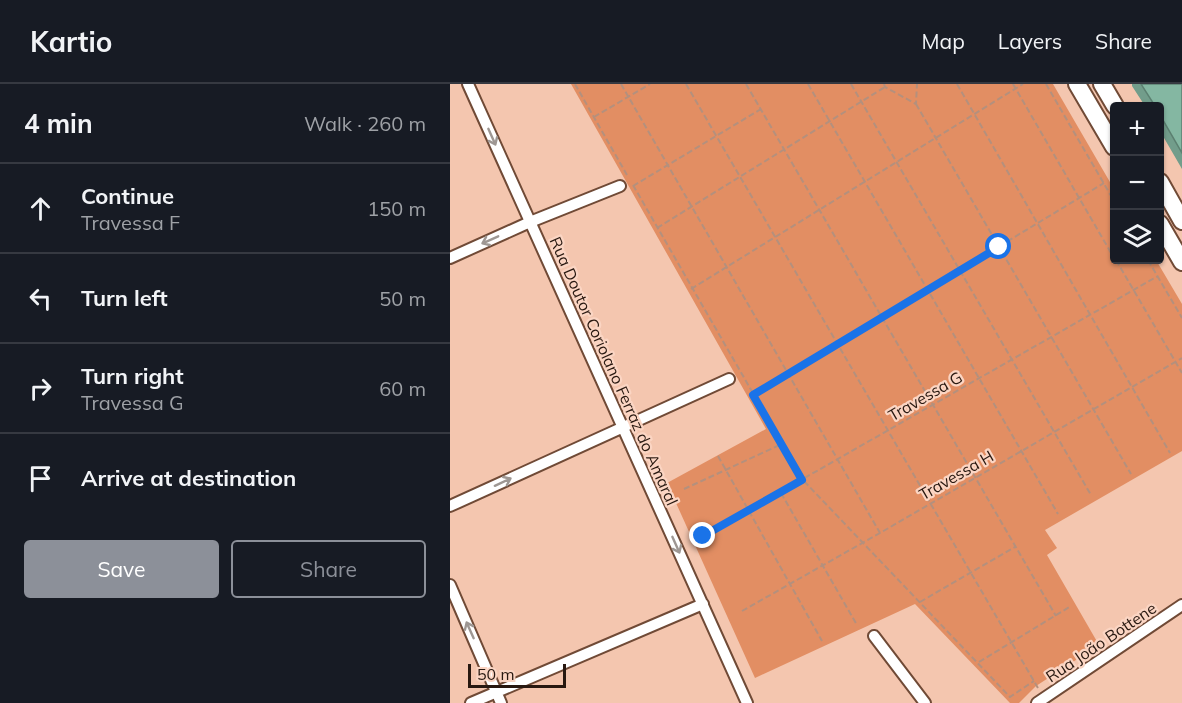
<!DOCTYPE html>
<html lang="en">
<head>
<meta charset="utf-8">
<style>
	body { margin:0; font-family:Mulish,sans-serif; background:#20242c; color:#f1f3f6 }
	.controls { position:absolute; right:18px; top:18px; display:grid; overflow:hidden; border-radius:6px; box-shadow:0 2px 4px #0004 }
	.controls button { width:54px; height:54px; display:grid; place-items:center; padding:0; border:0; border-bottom:2px solid #363941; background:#171b24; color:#f1f3f6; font:30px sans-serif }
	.scale { position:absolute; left:18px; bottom:15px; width:98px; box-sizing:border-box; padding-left:6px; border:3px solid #281810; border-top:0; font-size:16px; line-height:21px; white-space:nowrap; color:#281810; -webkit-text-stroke:4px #fbd5c3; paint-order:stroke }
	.stop { position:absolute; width:18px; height:18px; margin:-14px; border:4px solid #1a73e8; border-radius:50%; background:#fff }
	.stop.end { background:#1a73e8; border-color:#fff; box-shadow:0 2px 6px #0008 }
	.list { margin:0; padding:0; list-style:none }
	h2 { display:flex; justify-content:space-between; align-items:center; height:78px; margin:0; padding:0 24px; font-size:26px }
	h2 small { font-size:20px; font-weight:400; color:#9ea1a6 }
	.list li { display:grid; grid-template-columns:39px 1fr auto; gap:18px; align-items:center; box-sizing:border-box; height:90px; padding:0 24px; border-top:2px solid #363941 }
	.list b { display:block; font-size:22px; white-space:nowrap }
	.list p { margin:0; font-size:20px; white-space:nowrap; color:#9ea1a6 }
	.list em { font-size:20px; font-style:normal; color:#9ea1a6 }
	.actions { display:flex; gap:12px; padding:18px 24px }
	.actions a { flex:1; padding:14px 0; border:2px solid #8c9099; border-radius:6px; text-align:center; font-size:21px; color:#8c9099 }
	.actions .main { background:#8c9099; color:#fff }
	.icon { flex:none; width:33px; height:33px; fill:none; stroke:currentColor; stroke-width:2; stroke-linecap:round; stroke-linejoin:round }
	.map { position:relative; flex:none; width:732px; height:619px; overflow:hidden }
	header { display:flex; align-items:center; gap:36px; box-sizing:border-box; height:84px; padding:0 30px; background:#171b24; border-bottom:2px solid #363941 }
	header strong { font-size:28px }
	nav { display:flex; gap:33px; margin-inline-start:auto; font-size:21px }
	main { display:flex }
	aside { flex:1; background:#171b24 }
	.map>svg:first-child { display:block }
</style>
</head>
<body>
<header>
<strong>Kartio</strong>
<nav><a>Map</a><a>Layers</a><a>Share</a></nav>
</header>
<main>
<aside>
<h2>4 min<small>Walk · 260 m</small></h2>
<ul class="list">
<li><svg class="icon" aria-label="ahead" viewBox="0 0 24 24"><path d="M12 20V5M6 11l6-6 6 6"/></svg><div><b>Continue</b><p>Travessa F</p></div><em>150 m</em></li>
<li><svg class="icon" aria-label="left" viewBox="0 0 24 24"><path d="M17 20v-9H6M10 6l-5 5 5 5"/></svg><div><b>Turn left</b></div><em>50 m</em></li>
<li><svg class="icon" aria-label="right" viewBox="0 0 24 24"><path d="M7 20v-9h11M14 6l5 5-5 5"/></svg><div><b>Turn right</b><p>Travessa G</p></div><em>60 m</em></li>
<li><svg class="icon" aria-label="arrive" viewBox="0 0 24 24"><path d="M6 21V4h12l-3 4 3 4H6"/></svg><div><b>Arrive at destination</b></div></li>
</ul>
<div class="actions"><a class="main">Save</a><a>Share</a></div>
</aside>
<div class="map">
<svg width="732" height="619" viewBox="0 0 732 619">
	<rect width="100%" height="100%" fill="#f4c6af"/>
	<path fill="#e28e63" d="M121 0H603L664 105V176H706L732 220V367L595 446 607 464 597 471 649 561 586 602 569 619H560L465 520 305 594 217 399 316 345Z"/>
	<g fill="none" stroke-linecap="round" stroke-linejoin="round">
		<g stroke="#704a36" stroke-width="14">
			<path id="street" d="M18 0 297 619
				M0 174 80 138 170 102
				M0 422 279 295
				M0 501 51 619
				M424 552 475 619
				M21 619 253 520
				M587 619 732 521"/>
		</g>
		<g stroke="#704a36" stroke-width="20">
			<path id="secondary" d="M627 0 664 63
				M652 0 665 22
				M710 98 732 137
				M710 140 732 178"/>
		</g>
		<path stroke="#b4907d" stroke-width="2" stroke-dasharray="6 3" stroke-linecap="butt" d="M125 0 177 91
			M171 0 430 449
			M236 0 588 604
			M296 0 606 532
			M358 0 608 430
			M401 0 641 411
			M434 0 435 3 466 20 467 0
			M507 0 720 369
			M563 0 664 174
			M596 0 664 117
			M466 20 681 390
			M144 33 200 0
			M183 101 353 396 560 613 584 597
			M183 102 311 25
			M207 144 435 3
			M666 176 732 289
			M698 176 732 234
			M241 205 573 0
			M303 311 654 99
			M268 372 372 557
			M234 405 332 360
			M331 409 407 541
			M253 452 708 192
			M470 518 565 463
			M292 527 430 449 732 274
			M529 578 621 522"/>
		<use href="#street" stroke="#fff" stroke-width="10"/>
		<use href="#secondary" stroke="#fff" stroke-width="16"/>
	</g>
	<path fill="#729d8b" d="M682 0H732V85L710 47V22H695L682 2Z"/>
	<path fill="#84b7a2" stroke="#5c8071" stroke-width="1.5" d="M691 0H732V69L710 31V22H705Z"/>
	<defs><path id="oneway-shaft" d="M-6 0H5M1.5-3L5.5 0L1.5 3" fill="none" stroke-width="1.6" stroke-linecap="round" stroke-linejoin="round" transform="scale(1.5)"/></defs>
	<g stroke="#9e9793">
		<use href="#oneway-shaft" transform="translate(42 53) rotate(66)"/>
		<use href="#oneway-shaft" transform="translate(40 156) rotate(156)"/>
		<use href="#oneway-shaft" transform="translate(53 398) rotate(-25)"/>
		<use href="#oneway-shaft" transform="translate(226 461) rotate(66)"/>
		<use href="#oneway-shaft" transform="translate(20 546) rotate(-114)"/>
	</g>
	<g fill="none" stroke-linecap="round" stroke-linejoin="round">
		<path stroke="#1a73e8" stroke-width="8" d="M253 452 352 396 303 311 549 163"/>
	</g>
	<g text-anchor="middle" stroke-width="4.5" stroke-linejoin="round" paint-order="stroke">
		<g font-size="16" fill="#281810" stroke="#fbd5c3">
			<text transform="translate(164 287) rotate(66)" y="6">Rua Doutor Coriolano Ferraz do Amaral</text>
			<text transform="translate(475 312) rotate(-30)" y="6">Travessa G</text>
			<text transform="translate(506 391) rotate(-30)" y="6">Travessa H</text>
			<text transform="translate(651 558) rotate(-34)" y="6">Rua João Bottene</text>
		</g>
	</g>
</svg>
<div class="controls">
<button>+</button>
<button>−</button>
<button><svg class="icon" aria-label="layers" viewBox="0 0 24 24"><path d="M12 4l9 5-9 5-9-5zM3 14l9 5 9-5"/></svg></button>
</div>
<div class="scale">50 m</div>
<div class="stop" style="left:549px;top:163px"></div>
<div class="stop end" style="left:253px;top:452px"></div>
</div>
</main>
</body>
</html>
